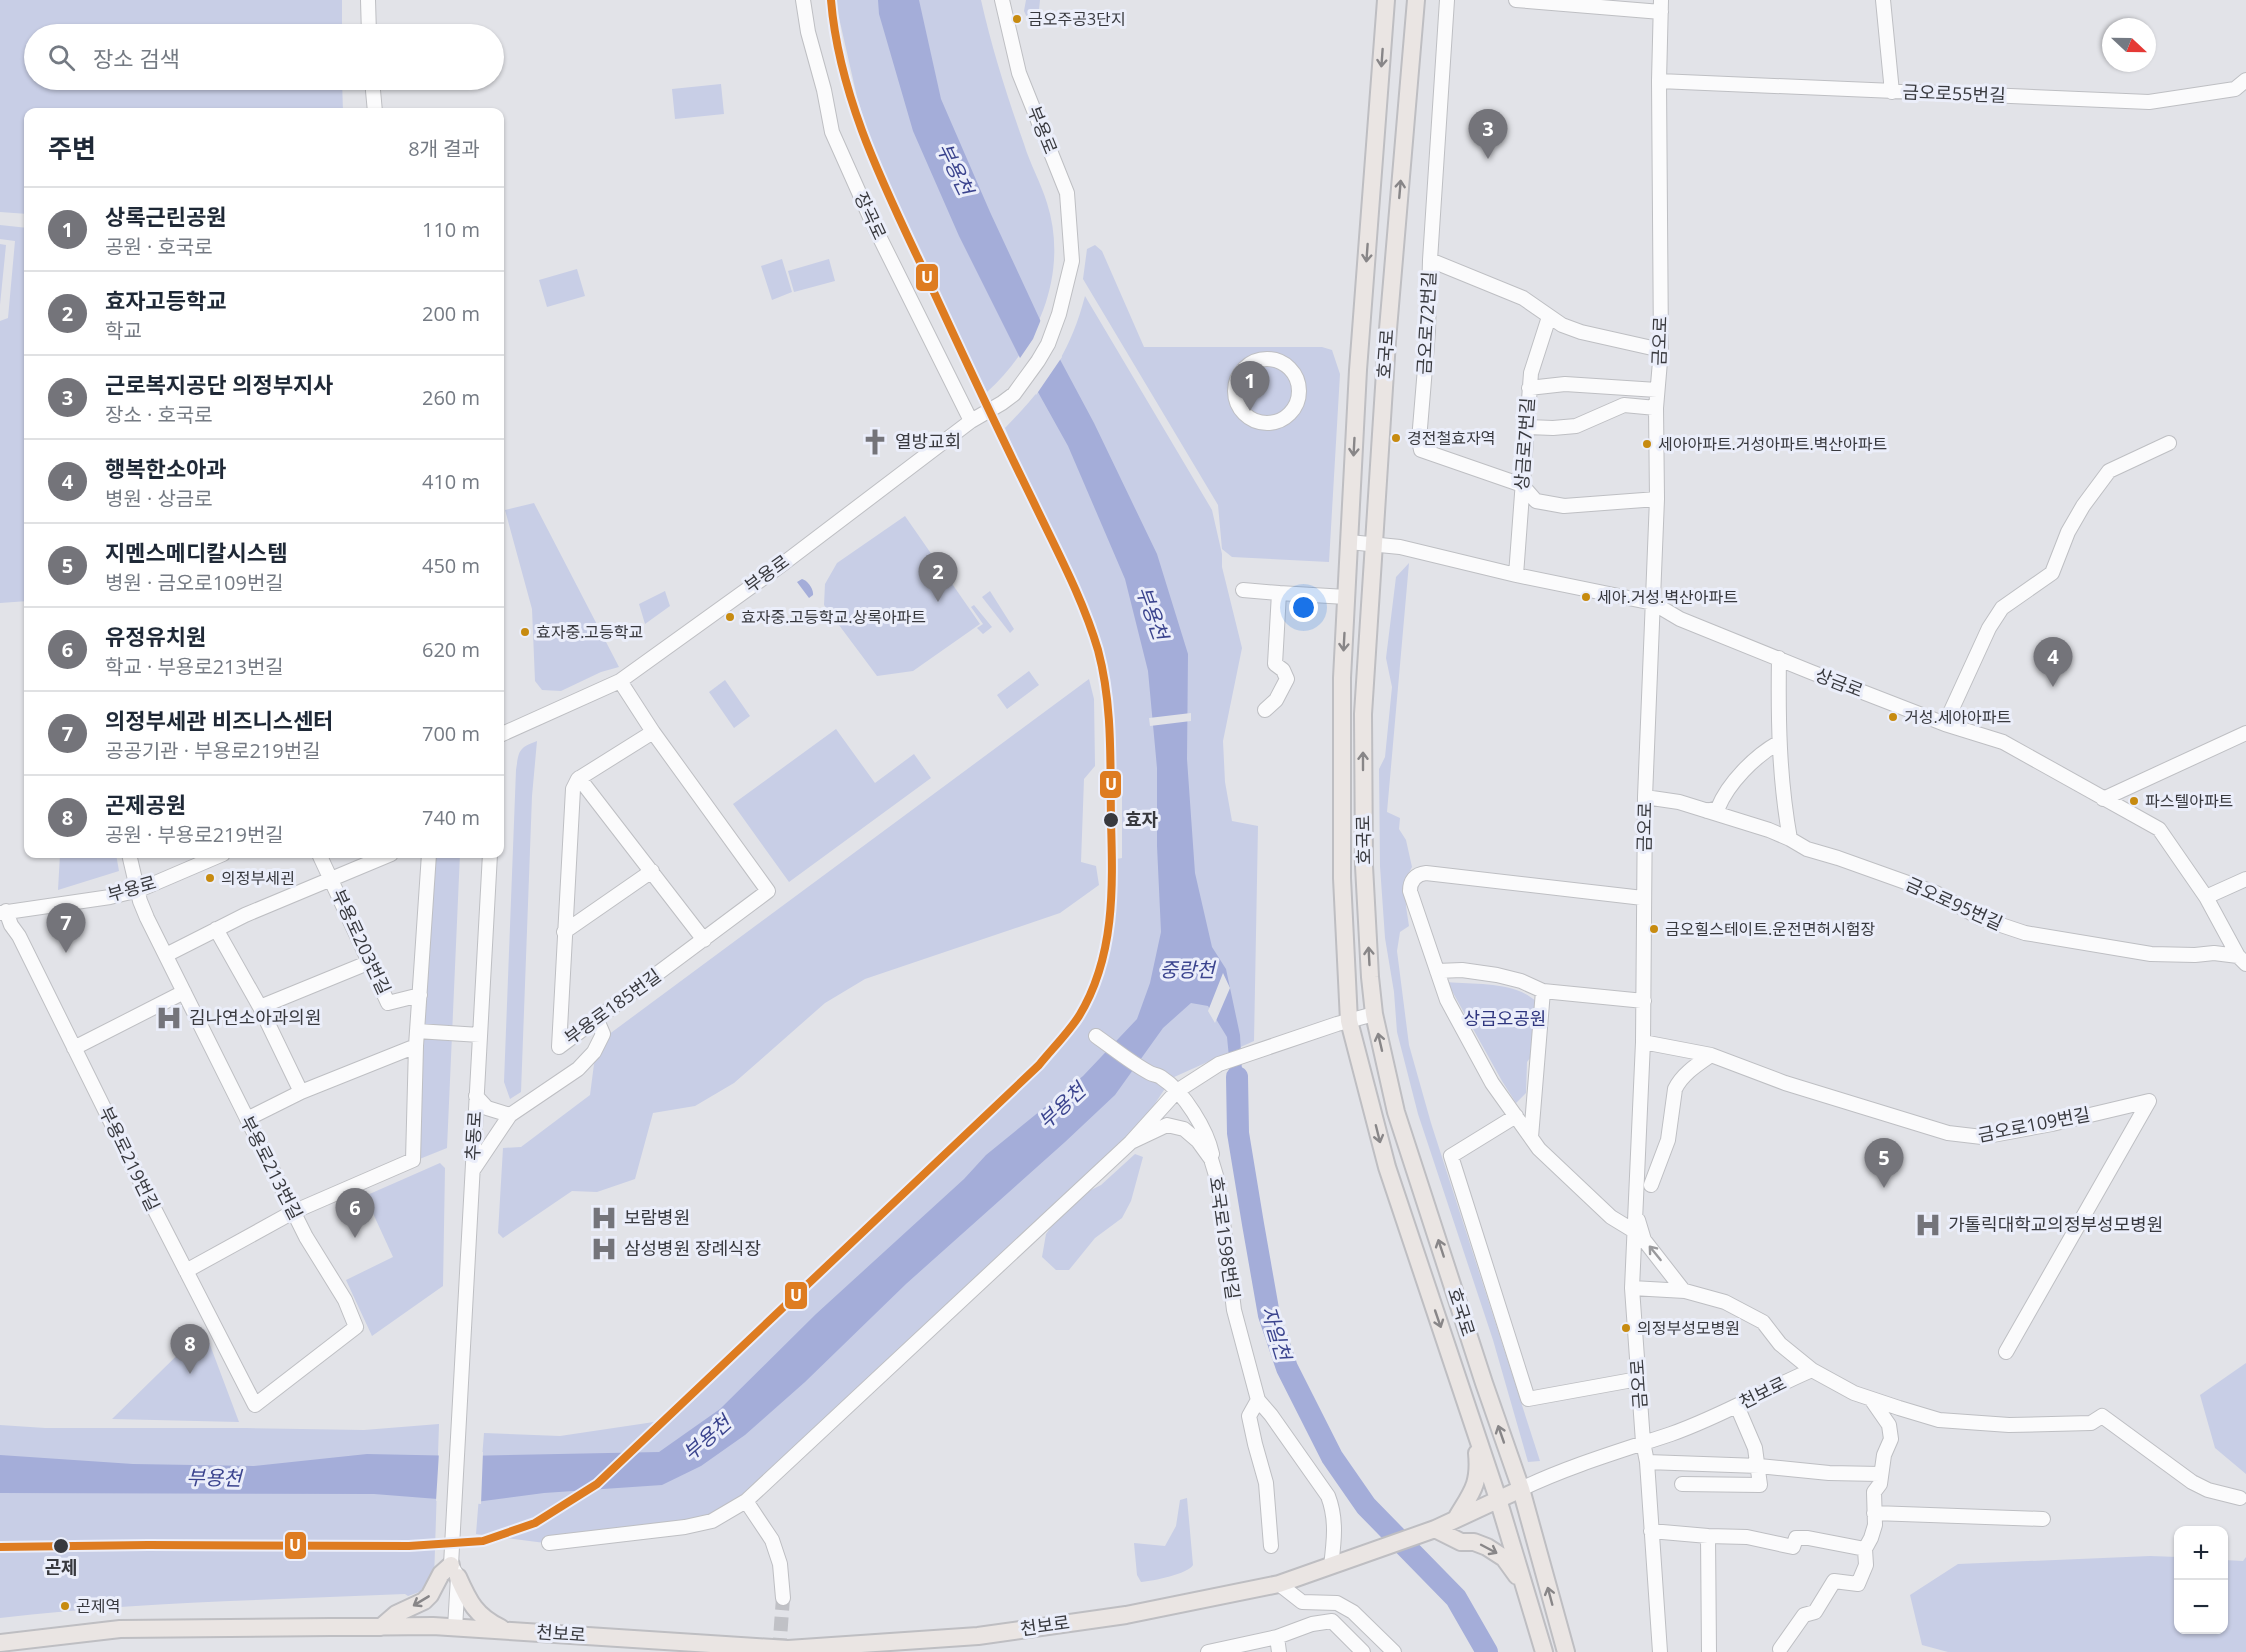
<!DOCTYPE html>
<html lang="ko">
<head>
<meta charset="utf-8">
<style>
	body { margin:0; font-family:"Open Sans","Noto Sans KR",sans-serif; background:#f6f6f7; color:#1f2937 }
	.controls { position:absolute; right:18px; bottom:18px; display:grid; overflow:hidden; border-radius:12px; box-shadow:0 2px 4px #0004 }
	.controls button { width:54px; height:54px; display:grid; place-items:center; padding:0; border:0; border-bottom:2px solid #e0e1e3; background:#fff; color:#1f2937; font:30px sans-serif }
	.compass { position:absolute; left:2102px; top:18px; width:54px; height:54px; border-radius:50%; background:#fff; box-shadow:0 2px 4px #0004; rotate:112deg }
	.you { position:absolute; left:1304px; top:608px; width:21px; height:21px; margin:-15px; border:4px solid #fff; border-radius:50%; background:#1a73e8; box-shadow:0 0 0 9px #1a73e833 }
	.badge { display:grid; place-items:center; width:39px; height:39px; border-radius:50%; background:#74747a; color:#fff; font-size:20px; font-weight:700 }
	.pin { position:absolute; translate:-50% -50px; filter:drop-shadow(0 2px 3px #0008) }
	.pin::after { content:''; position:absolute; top:32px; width:21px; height:18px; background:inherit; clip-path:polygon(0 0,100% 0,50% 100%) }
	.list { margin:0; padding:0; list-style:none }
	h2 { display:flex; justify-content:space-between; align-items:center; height:78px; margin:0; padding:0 24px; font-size:26px }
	h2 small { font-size:20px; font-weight:400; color:#747a83 }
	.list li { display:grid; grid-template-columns:39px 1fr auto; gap:18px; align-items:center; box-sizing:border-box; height:84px; padding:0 24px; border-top:2px solid #e0e1e3 }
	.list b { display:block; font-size:22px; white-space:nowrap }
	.list p { margin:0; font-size:20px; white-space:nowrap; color:#747a83 }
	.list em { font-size:20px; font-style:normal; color:#747a83 }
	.icon { flex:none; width:33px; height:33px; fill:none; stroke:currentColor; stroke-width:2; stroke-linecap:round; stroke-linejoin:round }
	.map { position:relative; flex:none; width:2246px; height:1652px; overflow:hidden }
	.search { position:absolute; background:#fff; box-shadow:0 2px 4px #0004; left:24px; top:24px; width:480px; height:66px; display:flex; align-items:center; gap:15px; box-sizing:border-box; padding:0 21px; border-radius:33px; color:#747a83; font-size:22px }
	.panel { position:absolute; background:#fff; box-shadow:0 2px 4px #0004; left:24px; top:108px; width:480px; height:750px; border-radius:12px }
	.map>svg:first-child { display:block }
</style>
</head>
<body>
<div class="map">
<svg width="2246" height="1652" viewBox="0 0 2246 1652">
	<rect width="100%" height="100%" fill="#e2e3e8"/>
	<path fill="#c8cee6" d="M0 0H342V34H34V80H342L343 112H28V214L0 212Z
		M835 0H981C992 49 1007 96 1024 144 1030 164 1041 183 1047 203 1069 272 1039 345 987 392L915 248 874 151 857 97Z
		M1026 0H1040L1039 10 1045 15 1044 25 1029 22 1024 11Z
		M721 84 724 114 675 119 672 89Z
		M0 225 28 228V601L0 603V321L8 318 15 241 0 239Z
		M0 244 6 245 0 305Z
		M1095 245 1102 251 1144 347H1322L1332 350 1340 374 1329 562 1232 557 1222 549 1218 505 1083 279 1087 249Z
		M782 259 792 292 772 300 761 266Z
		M829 259 835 281 794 292 788 271Z
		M577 269 585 296 547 307 539 280Z
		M1085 296 1212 510 1222 554V567L1242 648 1223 741 1225 782 1232 821 1258 826 1254 1041 1172 1078 1146 1117 1125 1141 749 1492 711 1519 545 1543 476 1534 484 1433 560 1436 674 1419 1054 1056 1081 1024 1103 977 1114 910 1111 860 1122 858V784H1112L1113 700 1096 624 1025 477 1005 428C1046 386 1070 354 1085 296Z
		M534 503 619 667 601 672 561 691 542 690 535 681 532 609 505 510Z
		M905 516 980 624 913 671 877 676 824 605 825 584 837 563Z
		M1409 563 1387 812 1400 818 1399 829 1406 840 1412 867C1401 886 1406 905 1409 926L1400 932 1397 951 1409 1045 1431 1123 1540 1461 1528 1462 1493 1340 1418 1114 1397 1032 1394 992 1385 938 1380 866 1379 769 1385 757 1392 687 1386 658 1396 577Z
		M665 591 670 606 645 624 639 604Z
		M990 591 1014 629 1010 633 982 597Z
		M974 605 992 627 983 634 977 628 983 624 971 607Z
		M1029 671 1039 685 1007 709 997 695Z
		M1089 679 1094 699 1095 766 1084 779 1081 862 1096 866 1099 885 1060 913 865 979 825 1003 734 1083 695 1106 653 1113 635 1179 597 1192 572 1191 503 1238 498 1233 503 1148 521 1147 590 1095 594 1064 608 1035Z
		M725 680 750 716 734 728 709 692Z
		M836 729 875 783 914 754 931 778 789 882 733 804Z
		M537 741 532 796 521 1092 510 1099 504 1082 516 770C519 751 518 748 537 741Z
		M60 854H116L119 871 58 890Z
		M433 854H460L447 1148 417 1160Z
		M1447 982C1478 985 1514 981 1537 1002L1534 1053 1527 1062 1526 1093 1516 1103 1502 1081Z
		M1135 1154 1143 1157 1131 1201 1122 1218 1095 1238 1069 1270H1056L1042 1257 1046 1234 1056 1220 1085 1193 1101 1185Z
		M440 1163 445 1168 443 1286 372 1336 346 1280 393 1257 365 1196Z
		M204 1329 239 1422 112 1419Z
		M2246 1363V1474L2215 1448 2200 1395Z
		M439 1424 434 1580 422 1591 408 1596 405 1594C270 1600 134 1602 0 1618V1425L45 1428H246L364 1430Z
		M1187 1498 1193 1565C1188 1574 1153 1581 1141 1582L1137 1575 1134 1543 1165 1546 1176 1526 1180 1500Z
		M2150 1556 2178 1557V1630H2224V1560L2243 1561 2246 1557V1652H1948L1922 1645 1910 1595 1958 1564Z"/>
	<path fill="#a4add9" d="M878 0H919L941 99 990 212 1048 337 1094 423 1157 554 1188 654 1187 759 1195 873 1212 947 1226 969 1240 1035 1244 1108H1234L1227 1037 1208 1006 1191 1003 1163 1028 1115 1095 1065 1142 906 1284 805 1382 745 1435 701 1466 662 1485 544 1493 476 1502 374 1494 0 1493V1455L133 1464 254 1466 367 1454 464 1456 659 1452 720 1409 816 1314 964 1179 986 1155 1083 1076 1137 1019 1150 983 1161 932 1157 846V768L1148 671 1125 579 1068 446 1029 376 959 236 913 131 879 14Z
		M802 579C807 580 814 589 813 595L809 598 797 582Z"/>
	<path fill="#e2e3e8" d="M1042 317 1062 357 1036 395 1018 361 1033 339Z
		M1191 713V721L1150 726 1149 718Z
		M1223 973 1230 988 1215 1023 1208 1011Z
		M439 1452H483L481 1504 436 1501Z"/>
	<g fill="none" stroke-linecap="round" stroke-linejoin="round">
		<path stroke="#a4add9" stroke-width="22" d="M1237 1077 1238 1133 1253 1224 1269 1315 1287 1368 1332 1457 1366 1506 1456 1598 1487 1652"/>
		<path stroke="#c0c1c6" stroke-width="14" stroke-dasharray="14 7" stroke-linecap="butt" d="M779 1652 783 1598"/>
		<g stroke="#bebfc3" stroke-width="16">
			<path id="minor" d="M368 0 369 34
				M803 0 808 32 824 90 832 132 873 224 971 421
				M1516 0 1661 12
				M1883 0 1892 92
				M372 80 375 112
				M1659 81 2149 102 2235 89 2246 80
				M1430 260 1447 0
				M1235 391a32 32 0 1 1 64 0a32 32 0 1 1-64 0Z
				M1529 388 1565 384 1657 390
				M1528 427 1553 428 1576 426 1624 405 1656 408
				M1657 499 1564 506 1536 501 1522 485 1421 450 1419 440 1428 332 1430 260 1523 298 1562 325 1581 332 1661 350
				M1349 542 1400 547 1516 575 1653 603 1680 619 1811 672 1945 724 2003 742 2159 829 2206 897 2238 956 2246 964
				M1516 575 1531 373 1549 317
				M1243 590 1279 593
				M1779 658C1778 719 1779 778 1790 839
				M1265 710 1276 700 1287 679 1283 670 1275 664 1279 593 1346 597
				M1945 724 1989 628 2002 608 2052 573 2068 532 2083 506 2109 471 2169 443
				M500 735 620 681 784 563 971 421 1002 403 1014 394 1038 361 1048 344 1059 314 1072 261 1067 193 1019 73 1002 0
				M579 778 704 940
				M1645 797 1679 802 1769 830 1790 839 1807 849 1838 858 1936 893 1980 918 2025 933 2151 954 2195 955 2214 953 2238 956
				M2103 799 2246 733
				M1707 811 1718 808C1728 783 1755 756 1778 743
				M319 854 388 1003 420 995
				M2206 897 2246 879
				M6 911 11 925 19 936 143 1187 255 1405 356 1327 345 1300 306 1237 147 918 140 901 129 854
				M0 913 110 897 139 890 223 854
				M216 929 260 1007 301 1092
				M564 932 652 871
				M166 955 245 915 391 854
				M1437 971 1462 970 1497 975 1521 981 1543 991 1644 1001
				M260 1007 370 962
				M417 1031 480 1035
				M1096 1036C1113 1048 1131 1063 1150 1073 1154 1075 1159 1075 1162 1078 1184 1092 1207 1130 1212 1154
				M1643 1042 1711 1055 1785 1083 1948 1133 1982 1137 2052 1124 2149 1101 2006 1352
				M559 1047 768 891 653 732 620 681
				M559 1047 573 789 578 779 653 732
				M74 1048 184 992
				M476 1096 487 1108 510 1115
				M1516 1116 1451 1156 1528 1399 1638 1379
				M247 1119 301 1092 416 1046
				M1531 1137 1543 991
				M473 1170 510 1115 578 1069 594 1052 603 1034 597 1020
				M1651 1185 1668 1140 1675 1089C1682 1074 1698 1064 1711 1055
				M1638 1220 1644 1240 1683 1290
				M1634 1231 1611 1217 1539 1149 1492 1083 1447 1000 1410 891C1410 881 1415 874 1426 873L1643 898
				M186 1271 293 1212 413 1160 416 1046 429 854
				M1632 1288 1685 1291 1725 1302 1763 1322 1780 1344 1812 1370 1854 1393 1899 1408 1939 1420 2009 1425 2091 1423 2102 1416 2192 1482 2208 1490 2240 1498
				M1258 1400 1271 1415 1328 1496C1337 1519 1334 1542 1331 1566
				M1647 1462 1759 1466 1829 1473 1880 1474
				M1682 1484 1760 1485 1755 1448 1737 1406
				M1521 1489C1569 1466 1620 1451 1671 1434 1720 1417 1765 1390 1812 1370
				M1874 1513 2043 1519
				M1651 1531 1708 1536 1747 1537 1793 1547 1796 1538H1808L1865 1549 1871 1538 1875 1525 1874 1492 1880 1484 1884 1455 1891 1439 1889 1425 1871 1399
				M1708 1536 1709 1652
				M549 1543 685 1527 712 1521 746 1501
				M1271 1546 1266 1483 1255 1444 1249 1416 1258 1400 1234 1310 1218 1182 1211 1159 1198 1141 1184 1129 1167 1125 1131 1142 1177 1091 1219 1064 1337 1024 1374 1014
				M1279 1584 1302 1602 1337 1603 1353 1612 1394 1652
				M783 1598 780 1564 772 1540 746 1501 1131 1142
				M455 1628 458 1577 451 1565 490 854
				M1277 1637 1279 1652
				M1780 1649 1804 1615 1815 1612 1834 1581 1858 1584 1866 1565 1865 1549
				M1208 1652 1277 1637 1312 1624 1332 1621 1363 1652
				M1660 1652 1647 1462 1643 1442 1632 1288 1643 1042 1645 797 1657 499 1656 408 1661 350 1659 81 1661 0"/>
		</g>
		<g stroke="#bebec2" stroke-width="20">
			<path id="major" d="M1386 0 1358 370 1342 678V878L1349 1021 1387 1167 1498 1499 1544 1652
				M1416 0 1387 341 1363 714 1364 866 1370 977 1374 1014 1396 1112 1484 1383 1521 1489 1566 1652
				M1457 1517C1472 1492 1480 1484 1477 1453
				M1435 1529 1461 1542H1474L1487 1547 1504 1558 1517 1576
				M458 1577C469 1602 476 1616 501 1628
				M381 1627 396 1614 424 1601 430 1595 441 1574 451 1565
				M0 1643 120 1629 433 1626 788 1649 978 1636 1126 1615 1279 1584 1435 1529 1521 1489"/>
		</g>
		<use href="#minor" stroke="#fbfbfc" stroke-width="14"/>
		<use href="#major" stroke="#eae5e3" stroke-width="16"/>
		<g stroke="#ebeefa" stroke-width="12">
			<path id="rail-1" d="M0 1547 148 1545 409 1546 483 1541 535 1523 597 1484 1039 1065C1052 1049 1068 1033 1079 1016 1115 957 1113 888 1111 821 1110 764 1113 706 1098 650 1083 599 1057 551 1034 503 997 428 961 351 926 275 885 188 839 98 831 0"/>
		</g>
		<use href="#rail-1" stroke="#de7c21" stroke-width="8"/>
	</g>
	<defs><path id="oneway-shaft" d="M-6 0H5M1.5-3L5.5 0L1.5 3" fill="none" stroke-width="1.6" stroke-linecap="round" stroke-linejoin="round" transform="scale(1.5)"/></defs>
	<g stroke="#888688">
		<use href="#oneway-shaft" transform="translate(1382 58) rotate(94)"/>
		<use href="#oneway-shaft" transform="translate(1400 189) rotate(-85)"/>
		<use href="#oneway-shaft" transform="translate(1367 253) rotate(94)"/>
		<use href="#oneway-shaft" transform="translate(1354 447) rotate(93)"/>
		<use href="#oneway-shaft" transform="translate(1344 642) rotate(93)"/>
		<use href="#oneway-shaft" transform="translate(1363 761) rotate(-90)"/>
		<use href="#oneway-shaft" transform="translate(1369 956) rotate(-93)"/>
		<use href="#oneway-shaft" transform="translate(1380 1042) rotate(-103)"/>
		<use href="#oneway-shaft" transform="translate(1378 1134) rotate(76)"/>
		<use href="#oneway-shaft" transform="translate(1441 1248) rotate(-108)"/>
		<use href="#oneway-shaft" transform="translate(1438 1319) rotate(71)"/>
		<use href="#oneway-shaft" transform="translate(1501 1434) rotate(-109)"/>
		<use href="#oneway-shaft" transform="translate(1489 1549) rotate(28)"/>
		<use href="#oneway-shaft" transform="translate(1550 1596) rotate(-105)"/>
		<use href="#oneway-shaft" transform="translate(421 1601) rotate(149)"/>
	</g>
	<use stroke="#9a9a9d" href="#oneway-shaft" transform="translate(1655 1253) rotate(-129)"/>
	<defs>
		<g id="church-bare" transform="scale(2.07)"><path d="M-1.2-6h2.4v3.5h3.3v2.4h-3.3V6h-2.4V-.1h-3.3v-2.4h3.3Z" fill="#74747a" stroke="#ebeefa" stroke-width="2.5" paint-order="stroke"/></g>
		<g id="hospital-bare" transform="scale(2.07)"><path d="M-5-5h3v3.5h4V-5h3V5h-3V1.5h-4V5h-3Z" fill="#74747a" stroke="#ebeefa" stroke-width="2.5" paint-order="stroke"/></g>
	</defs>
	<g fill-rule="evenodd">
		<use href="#church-bare" x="875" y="442"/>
		<use href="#hospital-bare" x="169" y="1018"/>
		<use href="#hospital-bare" x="604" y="1218"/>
		<use href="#hospital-bare" x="1928" y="1225"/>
		<use href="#hospital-bare" x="604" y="1249"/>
	</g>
	<g fill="#c78b10" stroke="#ebeefa" stroke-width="2">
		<circle cx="1017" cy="19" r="5"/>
		<circle cx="1396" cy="438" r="5"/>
		<circle cx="1647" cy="444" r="5"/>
		<circle cx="1586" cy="597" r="5"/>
		<circle cx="730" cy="617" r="5"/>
		<circle cx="525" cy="632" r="5"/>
		<circle cx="1893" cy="717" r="5"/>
		<circle cx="2134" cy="801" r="5"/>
		<circle cx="210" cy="878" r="5"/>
		<circle cx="1654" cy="929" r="5"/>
		<circle cx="1626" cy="1328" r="5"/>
		<circle cx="65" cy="1606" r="5"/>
	</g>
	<g fill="#38393e" stroke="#ebeefa" stroke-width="2">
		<circle cx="1111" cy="820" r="8"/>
		<circle cx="61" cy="1546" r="8"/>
	</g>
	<g text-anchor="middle" stroke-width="6" stroke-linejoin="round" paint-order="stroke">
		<g font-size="16" fill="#38393e" stroke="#ebeefa" text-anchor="start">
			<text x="1028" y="25">금오주공3단지</text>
			<text x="1407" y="444">경전철효자역</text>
			<text x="1658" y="450">세아아파트.거성아파트.벽산아파트</text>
			<text x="1597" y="603">세아.거성.벽산아파트</text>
			<text x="741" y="623">효자중.고등학교.상록아파트</text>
			<text x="536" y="638">효자중.고등학교</text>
			<text x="1904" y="723">거성.세아아파트</text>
			<text x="2145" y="807">파스텔아파트</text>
			<text x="221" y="884">의정부세괸</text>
			<text x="1665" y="935">금오힐스테이트.운전면허시험장</text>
			<text x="1637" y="1334">의정부성모병원</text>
			<text x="76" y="1612">곤제역</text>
		</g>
		<g font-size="18" fill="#38393e" stroke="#ebeefa">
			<text transform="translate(1954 94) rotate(2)" y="6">금오로55번길</text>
			<text transform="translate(1042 130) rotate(68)" y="6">부용로</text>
			<text transform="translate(870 216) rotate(65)" y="6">장곡로</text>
			<text transform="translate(1427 323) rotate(-87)" y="6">금오로72번길</text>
			<text transform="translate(1660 341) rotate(-88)" y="6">금오로</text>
			<text transform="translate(1386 354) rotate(-86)" y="6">호국로</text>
			<text transform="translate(1525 444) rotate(-86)" y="6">상금로7번길</text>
			<text transform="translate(767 574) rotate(-36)" y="6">부용로</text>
			<text transform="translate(1839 683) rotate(21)" y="6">상금로</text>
			<text transform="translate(1645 827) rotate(-89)" y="6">금오로</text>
			<text transform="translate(1364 840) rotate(-91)" y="6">호국로</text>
			<text transform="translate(132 889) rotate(-16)" y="6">부용로</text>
			<text transform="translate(1954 904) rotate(24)" y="6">금오로95번길</text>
			<text transform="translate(361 942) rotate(65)" y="6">부용로203번길</text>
			<text transform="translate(613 1007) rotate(-36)" y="6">부용로185번길</text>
			<text transform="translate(2034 1125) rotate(-11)" y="6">금오로109번길</text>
			<text transform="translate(474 1136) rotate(-87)" y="6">추동로</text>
			<text transform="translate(129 1159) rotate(64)" y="6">부용로219번길</text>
			<text transform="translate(271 1168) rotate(63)" y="6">부용로213번길</text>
			<text transform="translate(1224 1238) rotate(82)" y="6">호국로1598번길</text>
			<text transform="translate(1461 1312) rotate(72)" y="6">호국로</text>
			<text transform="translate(1639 1384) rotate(-94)" y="6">금오로</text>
			<text transform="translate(1763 1393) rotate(-26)" y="6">천보로</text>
			<text transform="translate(1045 1626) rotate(-8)" y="6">천보로</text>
			<text transform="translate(561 1634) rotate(4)" y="6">천보로</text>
		</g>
		<g font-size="18" fill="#38393e" stroke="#ebeefa" text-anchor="start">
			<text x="895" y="448">열방교회</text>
			<text x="189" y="1024">김나연소아과의원</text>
			<text x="624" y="1224">보람병원</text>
			<text x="1948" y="1231">가톨릭대학교의정부성모병원</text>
			<text x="624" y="1255">삼성병원 장례식장</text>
		</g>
		<g font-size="18" font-weight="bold" fill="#38393e" stroke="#ebeefa" text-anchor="start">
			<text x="1125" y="826">효자</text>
			<text x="61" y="1574" text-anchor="middle">곤제</text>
		</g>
		<g font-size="18" fill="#2e357e" stroke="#ebeefa">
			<text x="1505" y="1025">상금오공원</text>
		</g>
		<g font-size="20" font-style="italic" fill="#3b448e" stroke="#ebeefa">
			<text transform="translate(955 169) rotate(64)" y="7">부용천</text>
			<text transform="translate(1152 613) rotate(70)" y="7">부용천</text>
			<text x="1187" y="977">중랑천</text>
			<text transform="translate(1062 1106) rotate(-43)" y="7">부용천</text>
			<text transform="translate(1276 1333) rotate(73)" y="7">자일천</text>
			<text transform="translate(707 1438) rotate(-41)" y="7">부용천</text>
			<text transform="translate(214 1478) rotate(1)" y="7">부용천</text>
		</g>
	</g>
	<g stroke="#ebeefa" stroke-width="2">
		<rect x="915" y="263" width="24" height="29" rx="6" fill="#de7c21"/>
		<rect x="1099" y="770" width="23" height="29" rx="6" fill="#de7c21"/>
		<rect x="784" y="1281" width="24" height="29" rx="6" fill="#de7c21"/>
		<rect x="284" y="1531" width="23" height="29" rx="6" fill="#de7c21"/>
	</g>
	<g font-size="16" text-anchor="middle" font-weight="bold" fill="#fff">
		<text x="927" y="283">U</text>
		<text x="1111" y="790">U</text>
		<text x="796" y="1301">U</text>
		<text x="295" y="1551">U</text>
	</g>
</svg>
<div class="controls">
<button>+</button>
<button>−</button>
</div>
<svg class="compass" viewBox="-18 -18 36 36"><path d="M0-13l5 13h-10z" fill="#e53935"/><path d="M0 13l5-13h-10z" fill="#747a83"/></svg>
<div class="you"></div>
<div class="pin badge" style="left:1250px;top:411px">1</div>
<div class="pin badge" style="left:938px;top:602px">2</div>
<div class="pin badge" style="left:1488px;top:159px">3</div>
<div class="pin badge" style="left:2053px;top:687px">4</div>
<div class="pin badge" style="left:1884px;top:1188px">5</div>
<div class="pin badge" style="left:355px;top:1238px">6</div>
<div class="pin badge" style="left:66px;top:953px">7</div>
<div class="pin badge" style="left:190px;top:1374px">8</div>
<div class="search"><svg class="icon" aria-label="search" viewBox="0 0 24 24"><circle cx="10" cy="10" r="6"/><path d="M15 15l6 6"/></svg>장소 검색</div>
<section class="panel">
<h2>주변<small>8개 결과</small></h2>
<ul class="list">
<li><span class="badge">1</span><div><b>상록근린공원</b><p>공원 · 호국로</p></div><em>110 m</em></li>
<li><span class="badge">2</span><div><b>효자고등학교</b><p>학교</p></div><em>200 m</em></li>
<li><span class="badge">3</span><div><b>근로복지공단 의정부지사</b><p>장소 · 호국로</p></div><em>260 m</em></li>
<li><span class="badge">4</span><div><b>행복한소아과</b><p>병원 · 상금로</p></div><em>410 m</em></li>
<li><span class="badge">5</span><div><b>지멘스메디칼시스템</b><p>병원 · 금오로109번길</p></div><em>450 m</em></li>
<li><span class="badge">6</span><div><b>유정유치원</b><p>학교 · 부용로213번길</p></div><em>620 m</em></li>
<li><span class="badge">7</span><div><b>의정부세관 비즈니스센터</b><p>공공기관 · 부용로219번길</p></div><em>700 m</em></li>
<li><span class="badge">8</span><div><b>곤제공원</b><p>공원 · 부용로219번길</p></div><em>740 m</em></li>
</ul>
</section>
</div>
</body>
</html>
